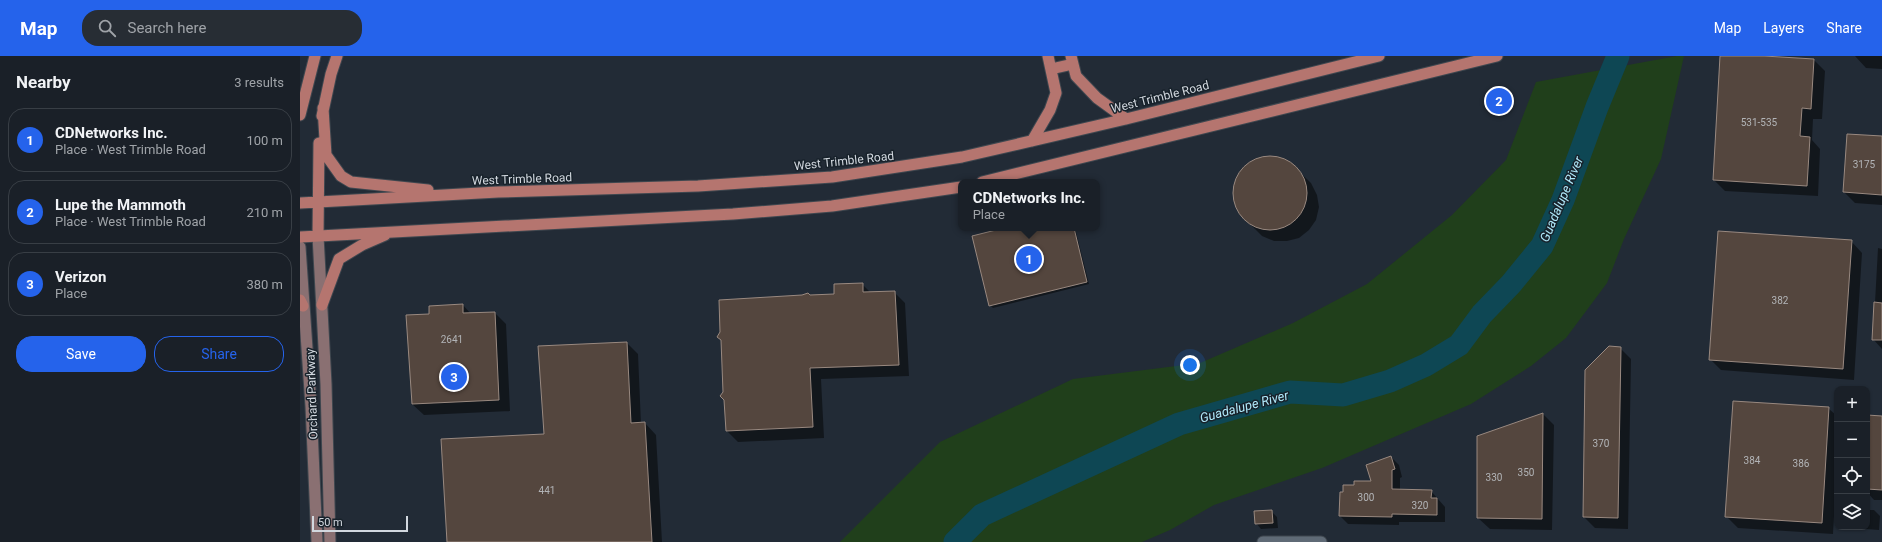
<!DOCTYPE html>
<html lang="en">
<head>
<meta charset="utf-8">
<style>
	body { margin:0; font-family:Roboto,sans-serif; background:#272d34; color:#f1f3f6 }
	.controls { position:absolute; right:12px; bottom:12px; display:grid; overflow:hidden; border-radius:8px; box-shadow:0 1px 3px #0004 }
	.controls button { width:36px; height:36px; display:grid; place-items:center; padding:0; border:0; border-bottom:1px solid #383e45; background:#1a2028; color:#f1f3f6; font:20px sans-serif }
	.scale { position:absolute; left:12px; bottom:10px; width:96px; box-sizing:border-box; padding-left:4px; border:2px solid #d2d8df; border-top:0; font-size:11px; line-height:14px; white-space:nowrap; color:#d2d8df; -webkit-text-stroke:3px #18222b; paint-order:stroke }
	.you { position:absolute; left:890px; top:309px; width:14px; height:14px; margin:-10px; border:3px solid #fff; border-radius:50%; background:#1a73e8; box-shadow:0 0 0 6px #1a73e833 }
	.badge { display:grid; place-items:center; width:26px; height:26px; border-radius:50%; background:#2563eb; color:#fff; font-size:13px; font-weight:700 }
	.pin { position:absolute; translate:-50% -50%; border:2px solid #fff; box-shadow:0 1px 4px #0006 }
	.popup { position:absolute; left:658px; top:123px; width:142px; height:52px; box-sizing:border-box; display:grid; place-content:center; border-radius:8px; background:#1a2028; filter:drop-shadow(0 1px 3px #0005); font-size:13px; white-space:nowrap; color:#9fa3a8 }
	.popup b { font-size:15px; color:#f1f3f6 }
	.popup::after { content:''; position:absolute; left:50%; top:100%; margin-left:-8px; border:8px solid transparent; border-top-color:#1a2028 }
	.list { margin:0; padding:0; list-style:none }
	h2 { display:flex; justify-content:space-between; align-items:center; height:52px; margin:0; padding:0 16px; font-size:17px }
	h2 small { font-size:13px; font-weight:400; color:#9fa3a8 }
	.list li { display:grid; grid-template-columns:26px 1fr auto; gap:12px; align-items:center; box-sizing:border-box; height:64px; margin:0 8px 8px; padding:0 8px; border:1px solid #383e45; border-radius:16px }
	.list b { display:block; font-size:15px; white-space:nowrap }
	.list p { margin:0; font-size:13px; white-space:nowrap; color:#9fa3a8 }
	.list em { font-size:13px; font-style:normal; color:#9fa3a8 }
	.actions { display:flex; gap:8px; padding:12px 16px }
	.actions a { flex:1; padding:9px 0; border:1px solid #2563eb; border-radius:16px; text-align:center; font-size:14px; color:#2563eb }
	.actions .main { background:#2563eb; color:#fff }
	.icon { flex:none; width:22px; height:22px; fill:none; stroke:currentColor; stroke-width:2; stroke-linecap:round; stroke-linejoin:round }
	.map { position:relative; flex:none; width:1582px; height:486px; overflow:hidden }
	header { display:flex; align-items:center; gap:24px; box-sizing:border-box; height:56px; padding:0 20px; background:#2563eb; color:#fff }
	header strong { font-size:19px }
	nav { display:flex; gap:22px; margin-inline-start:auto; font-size:14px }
	.search { width:280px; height:36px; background:#272d34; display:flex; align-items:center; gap:10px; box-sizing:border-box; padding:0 14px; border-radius:16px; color:#9fa3a8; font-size:15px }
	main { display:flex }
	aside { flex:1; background:#1a2028 }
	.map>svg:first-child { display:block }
</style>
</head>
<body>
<header>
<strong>Map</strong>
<div class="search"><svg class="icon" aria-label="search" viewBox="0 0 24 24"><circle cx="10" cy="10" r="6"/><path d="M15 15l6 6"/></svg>Search here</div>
<nav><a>Map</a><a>Layers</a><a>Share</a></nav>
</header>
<main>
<aside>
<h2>Nearby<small>3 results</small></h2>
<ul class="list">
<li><span class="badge">1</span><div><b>CDNetworks Inc.</b><p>Place · West Trimble Road</p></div><em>100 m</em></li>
<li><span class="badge">2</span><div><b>Lupe the Mammoth</b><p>Place · West Trimble Road</p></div><em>210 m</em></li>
<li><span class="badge">3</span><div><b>Verizon</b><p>Place</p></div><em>380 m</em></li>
</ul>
<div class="actions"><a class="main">Save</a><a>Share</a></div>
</aside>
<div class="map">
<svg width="1582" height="486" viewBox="0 0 1582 486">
	<rect width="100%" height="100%" fill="#222b36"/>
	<path fill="#203f1b" d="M1377 0H1384L1361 103 1324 183 1307 227 1266 282 1231 310 1171 348 1022 412 914 449 870 474 842 486H540L640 386 773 323 900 307 993 267 1067 228 1152 159 1206 104 1236 26Z"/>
	<path fill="#0007" d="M1421 0 1514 4 1525 15 1522 63H1513L1512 84 1520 93 1518 140 1425 135 1414 124Z
		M1555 0H1582V13L1566 12Z
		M1582 81V149L1555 147 1544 136Z
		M966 101 979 102 990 107 1011 127 1017 139 1019 151 1016 164 1009 174 999 182 987 185H974L962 180 941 159 935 148 934 136 937 123 944 113 954 105Z
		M708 172H775L789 228 693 252 690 249Z
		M1551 185 1562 197 1554 324 1421 314 1410 303Z
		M1578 192 1582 193V293L1573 283Z
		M562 228 571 237 594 236 605 247 609 320 521 323 524 382 438 386 427 375 510 240 535 239Z
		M163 249 171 258 195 257 206 268 210 355 124 359 112 348 130 259Z
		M327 287 338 298 341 368 345 367 356 379 362 486H148Z
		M1320 292 1331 303 1328 473 1295 472 1284 461Z
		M1528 352 1537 360V406L1533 478 1438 472 1426 460Z
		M1243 358 1254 369 1252 474 1190 473 1178 462Z
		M1582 361V444H1574L1567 436V369Z
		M1091 401 1099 409 1102 421 1100 422V434L1131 435 1145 451V466H1099V469L1048 468 1040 460 1044 437 1055 430 1073 426Z
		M1567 454H1574L1580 460 1579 474 1566 473 1564 471H1567Z
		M971 455 977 461 978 472 961 473 956 467Z"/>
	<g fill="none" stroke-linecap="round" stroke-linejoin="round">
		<path stroke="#0e4754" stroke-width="23" d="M655 486 682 459 879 368 990 336 1043 339 1090 325 1126 309 1159 289 1182 258 1211 228 1242 190 1263 144 1297 51 1318 0"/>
	</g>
	<path fill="#54463e" stroke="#998980" d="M1420 0H1464L1514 3 1511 53 1502 52 1500 80 1510 81 1507 130 1413 124Z
		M1547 78 1582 80V139L1543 136Z
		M933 137a37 37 0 1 1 74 0a37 37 0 1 1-74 0Z
		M704 172H774L787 226 689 250 672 180Z
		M1418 175 1552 184 1543 313 1409 304Z
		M563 227V236L595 235 599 309 510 312 513 371 426 375 424 344 420 340 423 336 421 284 417 281 420 276 419 244 502 239 508 237 510 239 534 238V228Z
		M1574 246 1582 247V284H1572Z
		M163 248V257L195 256 199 344 112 348 106 259 129 258V250Z
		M327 286 331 367 345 366 352 486H147L141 383 244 378 238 290Z
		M1309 290 1321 291 1318 462 1283 461 1285 314Z
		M1433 345 1529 351 1522 467 1425 461Z
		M1243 357 1242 463 1177 462V380Z
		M1567 359 1582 360V434L1567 433Z
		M1091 400 1095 413 1092 414V433L1132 434 1131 442H1137V459L1092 458V461L1039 460 1040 436H1043V429H1054V425H1071L1066 409Z
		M972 454 973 467 955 468 954 455Z"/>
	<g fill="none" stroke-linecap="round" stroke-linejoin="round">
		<g stroke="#3f474f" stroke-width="13">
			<path id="minor" d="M963 486H1021"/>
		</g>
		<g stroke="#3f474f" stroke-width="13">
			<path id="secondary" d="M18 180 26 328 30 486
				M0 191 11 350 17 486"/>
		</g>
		<g stroke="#3f474f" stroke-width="13">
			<path id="primary" d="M771 0 776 20 797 42 826 63
				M751 13 773 8
				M23 52 26 99 41 120 51 126 128 134
				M0 59 15 0
				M22 60 31 18 37 0
				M732 85 750 54 756 37 748 0
				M682 126 1197 0
				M0 147 198 136 398 130 532 121 662 101 826 63 1079 0
				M18 180 19 87
				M0 181 433 158 532 150 661 131
				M0 244 3 250
				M22 249 39 203 62 189 85 179"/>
		</g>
		<use href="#minor" stroke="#5f6a76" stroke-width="11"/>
		<use href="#secondary" stroke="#8a7072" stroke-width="11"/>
		<use href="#primary" stroke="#b5756f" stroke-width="11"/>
	</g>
	<g text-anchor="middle" stroke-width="3" stroke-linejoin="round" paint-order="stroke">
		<g font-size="10" fill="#b2b4b7">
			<text x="1459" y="70">531-535</text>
			<text x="1564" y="112">3175</text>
			<text x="1480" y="248">382</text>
			<text x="152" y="287">2641</text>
			<text x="1301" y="391">370</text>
			<text x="1452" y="408">384</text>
			<text x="1501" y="411">386</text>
			<text x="1226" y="420">350</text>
			<text x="1194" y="425">330</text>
			<text x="247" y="438">441</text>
			<text x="1066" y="445">300</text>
			<text x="1120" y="453">320</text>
		</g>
		<g font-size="12" fill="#d2d8df" stroke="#18222b">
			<text transform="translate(860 41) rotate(-14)" y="4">West Trimble Road</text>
			<text transform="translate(544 105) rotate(-6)" y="4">West Trimble Road</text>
			<text transform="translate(222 123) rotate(-2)" y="4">West Trimble Road</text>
			<text transform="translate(12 338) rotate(-92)" y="4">Orchard Parkway</text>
		</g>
		<g font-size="13" font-style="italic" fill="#aee7f8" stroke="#18222b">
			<text transform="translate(1261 143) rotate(-67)" y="5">Guadalupe River</text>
			<text transform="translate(944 350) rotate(-15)" y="5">Guadalupe River</text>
		</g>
	</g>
</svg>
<div class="controls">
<button>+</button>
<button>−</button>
<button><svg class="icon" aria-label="locate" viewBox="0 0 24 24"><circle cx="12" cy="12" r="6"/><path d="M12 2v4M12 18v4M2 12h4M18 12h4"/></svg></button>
<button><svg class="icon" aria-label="layers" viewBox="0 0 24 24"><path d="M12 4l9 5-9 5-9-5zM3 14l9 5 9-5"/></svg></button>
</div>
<div class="scale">50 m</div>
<div class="you"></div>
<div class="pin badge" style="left:729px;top:203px">1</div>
<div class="popup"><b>CDNetworks Inc.</b>Place</div>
<div class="pin badge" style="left:1199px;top:45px">2</div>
<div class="pin badge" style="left:154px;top:321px">3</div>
</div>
</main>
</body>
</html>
